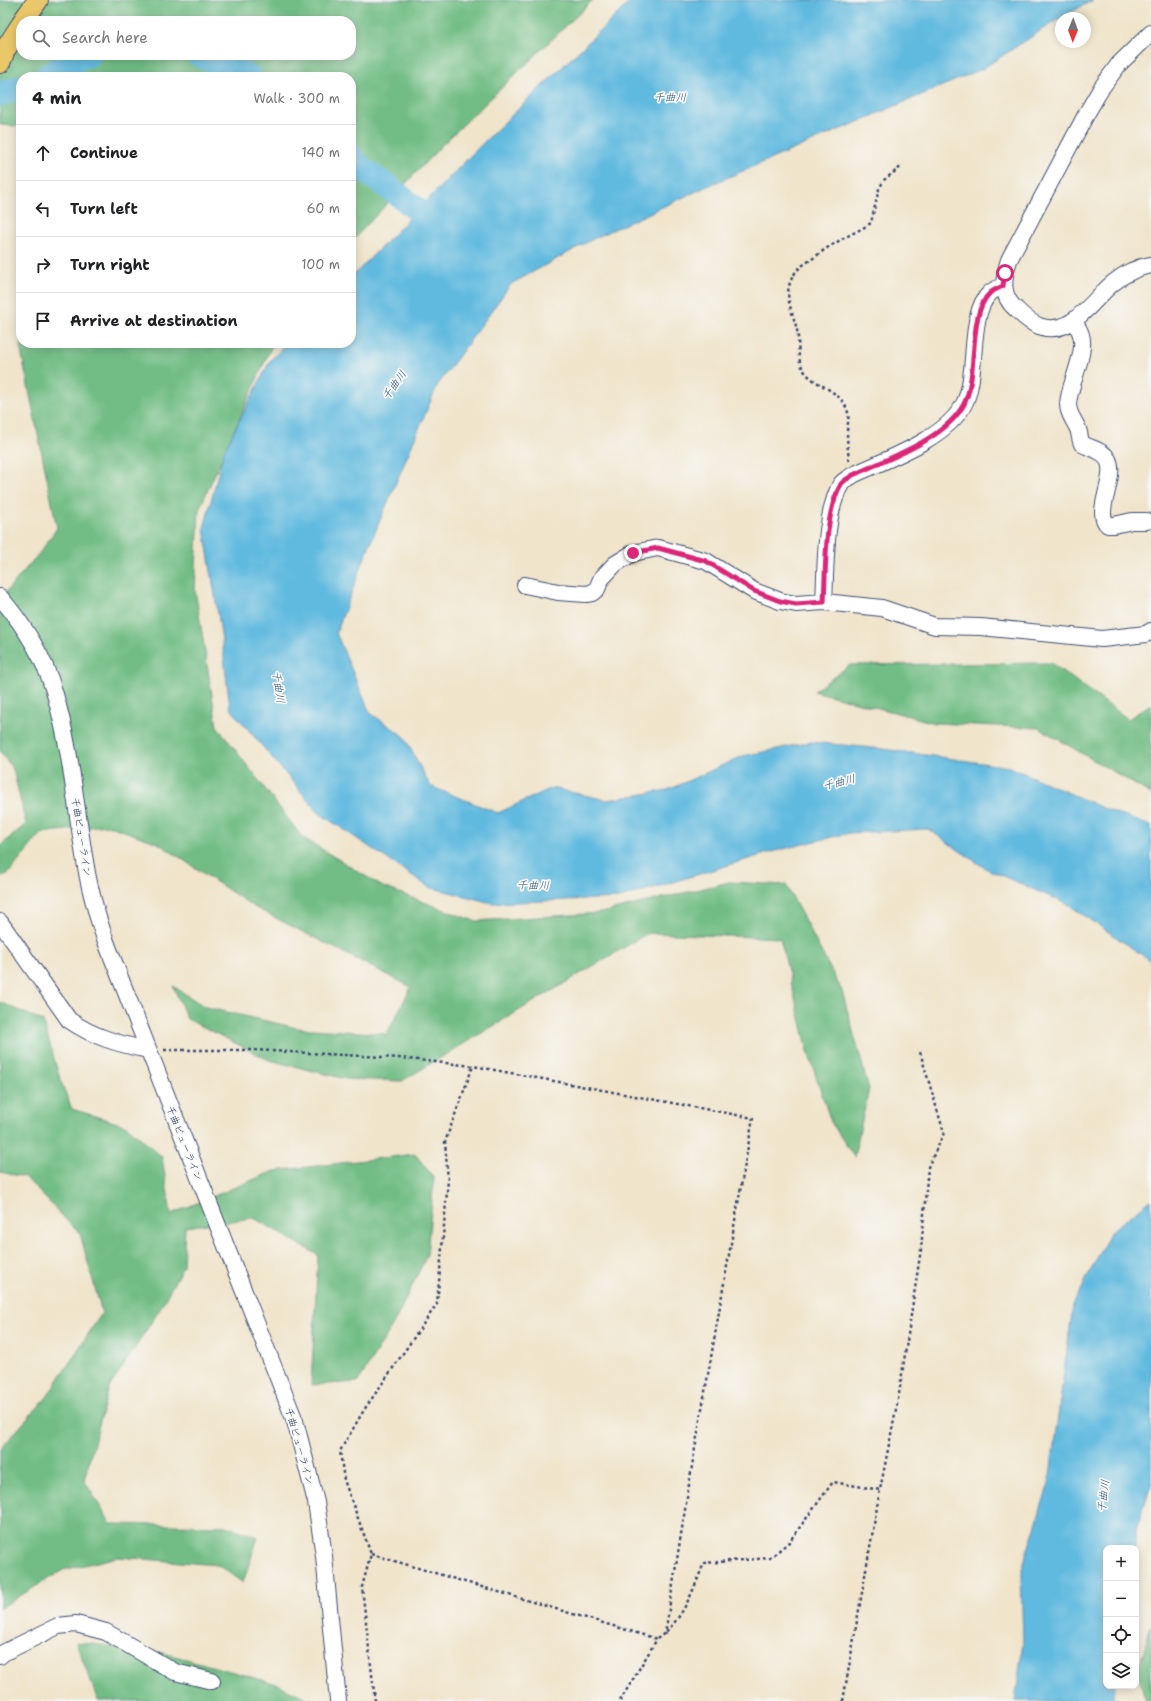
<!DOCTYPE html>
<html lang="en">
<head>
<meta charset="utf-8">
<style>
	body { margin:0; font-family:"Shantell Sans","Klee One",sans-serif; background:#f2f2f2; color:#202124 }
	.controls { position:absolute; right:12px; bottom:12px; display:grid; overflow:hidden; border-radius:8px; box-shadow:0 2px 10px #0003 }
	.controls button { width:36px; height:36px; display:grid; place-items:center; padding:0; border:0; border-bottom:1px solid #e0e0e0; background:#fff; color:#202124; font:20px sans-serif }
	.compass { position:absolute; left:1055px; top:12px; width:36px; height:36px; border-radius:50%; background:#fff; box-shadow:0 2px 10px #0003; rotate:181deg }
	.stop { position:absolute; width:12px; height:12px; margin:-9px; border:3px solid #db2777; border-radius:50%; background:#fff }
	.stop.end { background:#db2777; border-color:#fff; box-shadow:0 1px 4px #0008 }
	.list { margin:0; padding:0; list-style:none }
	h2 { display:flex; justify-content:space-between; align-items:center; height:52px; margin:0; padding:0 16px; font-size:17px }
	h2 small { font-size:13px; font-weight:400; color:#757577 }
	.list li { display:grid; grid-template-columns:26px 1fr auto; gap:12px; align-items:center; box-sizing:border-box; height:56px; padding:0 16px; border-top:1px solid #e0e0e0 }
	.list b { display:block; font-size:15px; white-space:nowrap }
	.list em { font-size:13px; font-style:normal; color:#757577 }
	.icon { flex:none; width:22px; height:22px; fill:none; stroke:currentColor; stroke-width:2; stroke-linecap:round; stroke-linejoin:round }
	.map { position:relative; flex:none; width:1151px; height:1701px; overflow:hidden }
	.search { position:absolute; background:#fff; box-shadow:0 2px 10px #0003; left:16px; top:16px; width:340px; height:44px; display:flex; align-items:center; gap:10px; box-sizing:border-box; padding:0 14px; border-radius:16px; color:#757577; font-size:15px }
	.panel { position:absolute; background:#fff; box-shadow:0 2px 10px #0003; left:16px; top:72px; width:340px; height:276px; border-radius:16px }
	.map>svg:first-child { display:block }
</style>
</head>
<body>
<div class="map">
<svg width="1151" height="1701" viewBox="0 0 1151 1701">
	<rect width="100%" height="100%" fill="#f6f6f2"/>
	<filter id="ink" filterUnits="userSpaceOnUse"><feTurbulence type="fractalNoise" baseFrequency=".025" numOctaves="2"/><feDisplacementMap in="SourceGraphic" scale="8" xChannelSelector="R" yChannelSelector="G"/><feConvolveMatrix kernelMatrix="1 2 1 2 8 2 1 2 1" color-interpolation-filters="sRGB"/></filter>
	<filter id="wash" filterUnits="userSpaceOnUse"><feTurbulence type="fractalNoise" baseFrequency=".012" numOctaves="4" result="noise"/><feDisplacementMap in="SourceGraphic" scale="16" xChannelSelector="R" yChannelSelector="G"/><feGaussianBlur stdDeviation="0.9" result="paint"/><feColorMatrix in="noise" values="0 0 0 0 0 0 0 0 0 0 0 0 0 0 0 0 0 1.4 0 .05"/><feComposite in="paint" operator="in"/></filter>
	<g filter="url(#wash)">
		<rect width="100%" height="100%" fill="#f0e4cb"/>
		<path fill="#72bd85" stroke="#467672" fill-rule="evenodd" d="M0 0 4 1 7 0H593L442 145 351 242V77H21V128L18 126 0 125ZM21 21H351V55H21Z
			M22 343H273L199 510 195 590 217 726 302 837 383 887 475 921 601 913 729 882 786 885 842 991 869 1089 854 1157 831 1122 809 1055 780 938 648 933 402 1081 346 1079 269 1060 187 1019 173 986 205 1007 297 1028 387 1034 411 987 254 907 158 843 107 825 41 833 9 873 0 877V846L26 824 13 769 0 751V599L41 551 57 528 20 346Z
			M1051 663 1128 719 1151 704V794L1039 728 935 723 814 691 850 665Z
			M0 1002 43 1021 61 1082 72 1109 127 1126 162 1157 171 1214 274 1171 415 1154 434 1178 427 1255 393 1325 358 1382 311 1385 318 1255 254 1218 185 1227 183 1266 160 1309 109 1388 84 1480 111 1524 226 1526 258 1537 243 1583 218 1565 118 1557 63 1570 0 1608V1449L47 1397 102 1313 80 1234 25 1177 0 1172Z
			M1151 1626V1701H1145L1138 1671Z
			M76 1642 164 1653 277 1684 313 1701H98Z"/>
		<path fill="#61badf" stroke="#3e749e" d="M632 0H1093L1057 20 982 69 710 185 595 238 511 284 437 386 370 544 336 633 370 713 404 736 430 786 498 813 552 788 607 800 668 790 743 756 811 742 883 749 1010 767 1105 809 1151 826V961L1069 905 985 868 928 829 849 833 775 851 620 898 492 903 429 887 319 813 230 708 221 633 204 528 224 451 270 361 287 343H351V278L485 141Z
			M1151 1200V1485L1135 1532V1548H1106V1686H1115L1112 1701H1015L1023 1642 1021 1572 1049 1483 1073 1305 1111 1231Z"/>
		<g fill="none" stroke-linecap="round" stroke-linejoin="round">
			<path stroke="#61badf" stroke-width="25" d="M199 55 249 77
				M46 77 68 64 89 55
				M0 94 21 87
				M351 157 359 167 391 189 441 228 443 231"/>
		</g>
	</g>
	<g filter="url(#ink)">
		<g fill="none" stroke-linecap="round" stroke-linejoin="round">
			<g stroke="#3b4a6e" stroke-width="18">
				<path id="minor" d="M1151 33 1119 64 1102 87 1088 111 1009 260C1003 279 1000 296 1017 310 1023 316 1031 323 1039 326 1071 338 1092 300 1113 283 1124 274 1138 267 1151 265
					M1074 321C1076 325 1080 330 1081 335 1087 352 1069 385 1068 404 1068 414 1073 418 1077 427 1080 432 1079 438 1082 444 1088 447 1096 449 1102 453 1125 468 1091 511 1108 525H1114L1132 521H1147
					M525 585 558 592 586 594 592 593 597 589 601 579 615 564 633 553 658 548 706 561 754 591 780 601 796 604 824 602 882 608 935 626 981 627 1102 639 1146 634 1151 631
					M0 597C23 624 44 657 54 691 73 754 76 819 89 883 94 905 100 926 108 947L295 1421 316 1502 324 1556 338 1701
					M824 602C826 568 824 514 841 484 844 480 849 478 853 475 887 459 946 439 964 404 979 375 967 314 990 293 993 290 999 288 1003 286
					M0 922 69 1020C93 1037 119 1044 148 1050
					M0 1656 3 1653 58 1626 76 1624 106 1632 175 1672 212 1681"/>
			</g>
			<g stroke="#3b4a6e" stroke-width="22">
				<path id="major" d="M23 21 38 0
					M0 63 5 50 21 25"/>
			</g>
			<path stroke="#3b4a6e" stroke-width="2.5" stroke-dasharray="3 3" stroke-linecap="butt" d="M849 461C848 451 847 440 847 431 848 422 850 415 846 407 837 389 816 386 805 372 797 361 799 350 798 337 796 314 779 296 795 273 799 267 806 263 812 259 819 254 826 248 834 244 846 236 859 231 871 223L879 189 884 180 902 166
				M164 1050H254L399 1058 473 1066 753 1118 693 1460 665 1634
				M371 1554 657 1639
				M375 1701 362 1587 371 1554 344 1480 340 1451 364 1410 437 1304 448 1180 445 1142 473 1066
				M620 1701 657 1639C683 1621 693 1590 704 1563L770 1558 789 1542 833 1482 880 1490
				M843 1701 880 1490 899 1394 921 1249 928 1167 944 1133 920 1052"/>
			<use href="#minor" stroke="#fff" stroke-width="16"/>
			<use href="#major" stroke="#eac769" stroke-width="20"/>
		</g>
	</g>
	<g fill="none" stroke-linecap="round" stroke-linejoin="round" filter="url(#ink)">
		<path stroke="#db2777" stroke-width="5" d="M633 553 658 548 706 561 754 591 780 601 796 604 824 602C826 568 824 514 841 484 844 480 849 478 853 475 887 459 946 439 964 404 979 375 967 314 990 293 993 290 999 288 1003 286L1005 273"/>
	</g>
	<g text-anchor="middle" stroke-width="3.5" stroke-linejoin="round" paint-order="stroke">
		<g font-size="10" fill="#1b2f5e" stroke="#f6f6f2">
			<text transform="translate(82 837) rotate(81)" y="4">千曲ビューライン</text>
			<text transform="translate(185 1143) rotate(68)" y="4">千曲ビューライン</text>
			<text transform="translate(300 1446) rotate(74)" y="4">千曲ビューライン</text>
		</g>
		<g font-size="11" font-style="italic" fill="#305985" stroke="#f6f6f2">
			<text x="670" y="101">千曲川</text>
			<text transform="translate(394 385) rotate(-55)" y="4">千曲川</text>
			<text transform="translate(279 687) rotate(82)" y="4">千曲川</text>
			<text transform="translate(839 782) rotate(-14)" y="4">千曲川</text>
			<text transform="translate(533 885) rotate(1)" y="4">千曲川</text>
			<text transform="translate(1103 1496) rotate(-83)" y="4">千曲川</text>
		</g>
	</g>
</svg>
<div class="controls">
<button>+</button>
<button>−</button>
<button><svg class="icon" aria-label="locate" viewBox="0 0 24 24"><circle cx="12" cy="12" r="6"/><path d="M12 2v4M12 18v4M2 12h4M18 12h4"/></svg></button>
<button><svg class="icon" aria-label="layers" viewBox="0 0 24 24"><path d="M12 4l9 5-9 5-9-5zM3 14l9 5 9-5"/></svg></button>
</div>
<svg class="compass" viewBox="-18 -18 36 36"><path d="M0-13l5 13h-10z" fill="#e53935"/><path d="M0 13l5-13h-10z" fill="#757577"/></svg>
<div class="stop" style="left:1005px;top:273px"></div>
<div class="stop end" style="left:633px;top:553px"></div>
<div class="search"><svg class="icon" aria-label="search" viewBox="0 0 24 24"><circle cx="10" cy="10" r="6"/><path d="M15 15l6 6"/></svg>Search here</div>
<section class="panel">
<h2>4 min<small>Walk · 300 m</small></h2>
<ul class="list">
<li><svg class="icon" aria-label="ahead" viewBox="0 0 24 24"><path d="M12 20V5M6 11l6-6 6 6"/></svg><div><b>Continue</b></div><em>140 m</em></li>
<li><svg class="icon" aria-label="left" viewBox="0 0 24 24"><path d="M17 20v-9H6M10 6l-5 5 5 5"/></svg><div><b>Turn left</b></div><em>60 m</em></li>
<li><svg class="icon" aria-label="right" viewBox="0 0 24 24"><path d="M7 20v-9h11M14 6l5 5-5 5"/></svg><div><b>Turn right</b></div><em>100 m</em></li>
<li><svg class="icon" aria-label="arrive" viewBox="0 0 24 24"><path d="M6 21V4h12l-3 4 3 4H6"/></svg><div><b>Arrive at destination</b></div></li>
</ul>
</section>
</div>
</body>
</html>
